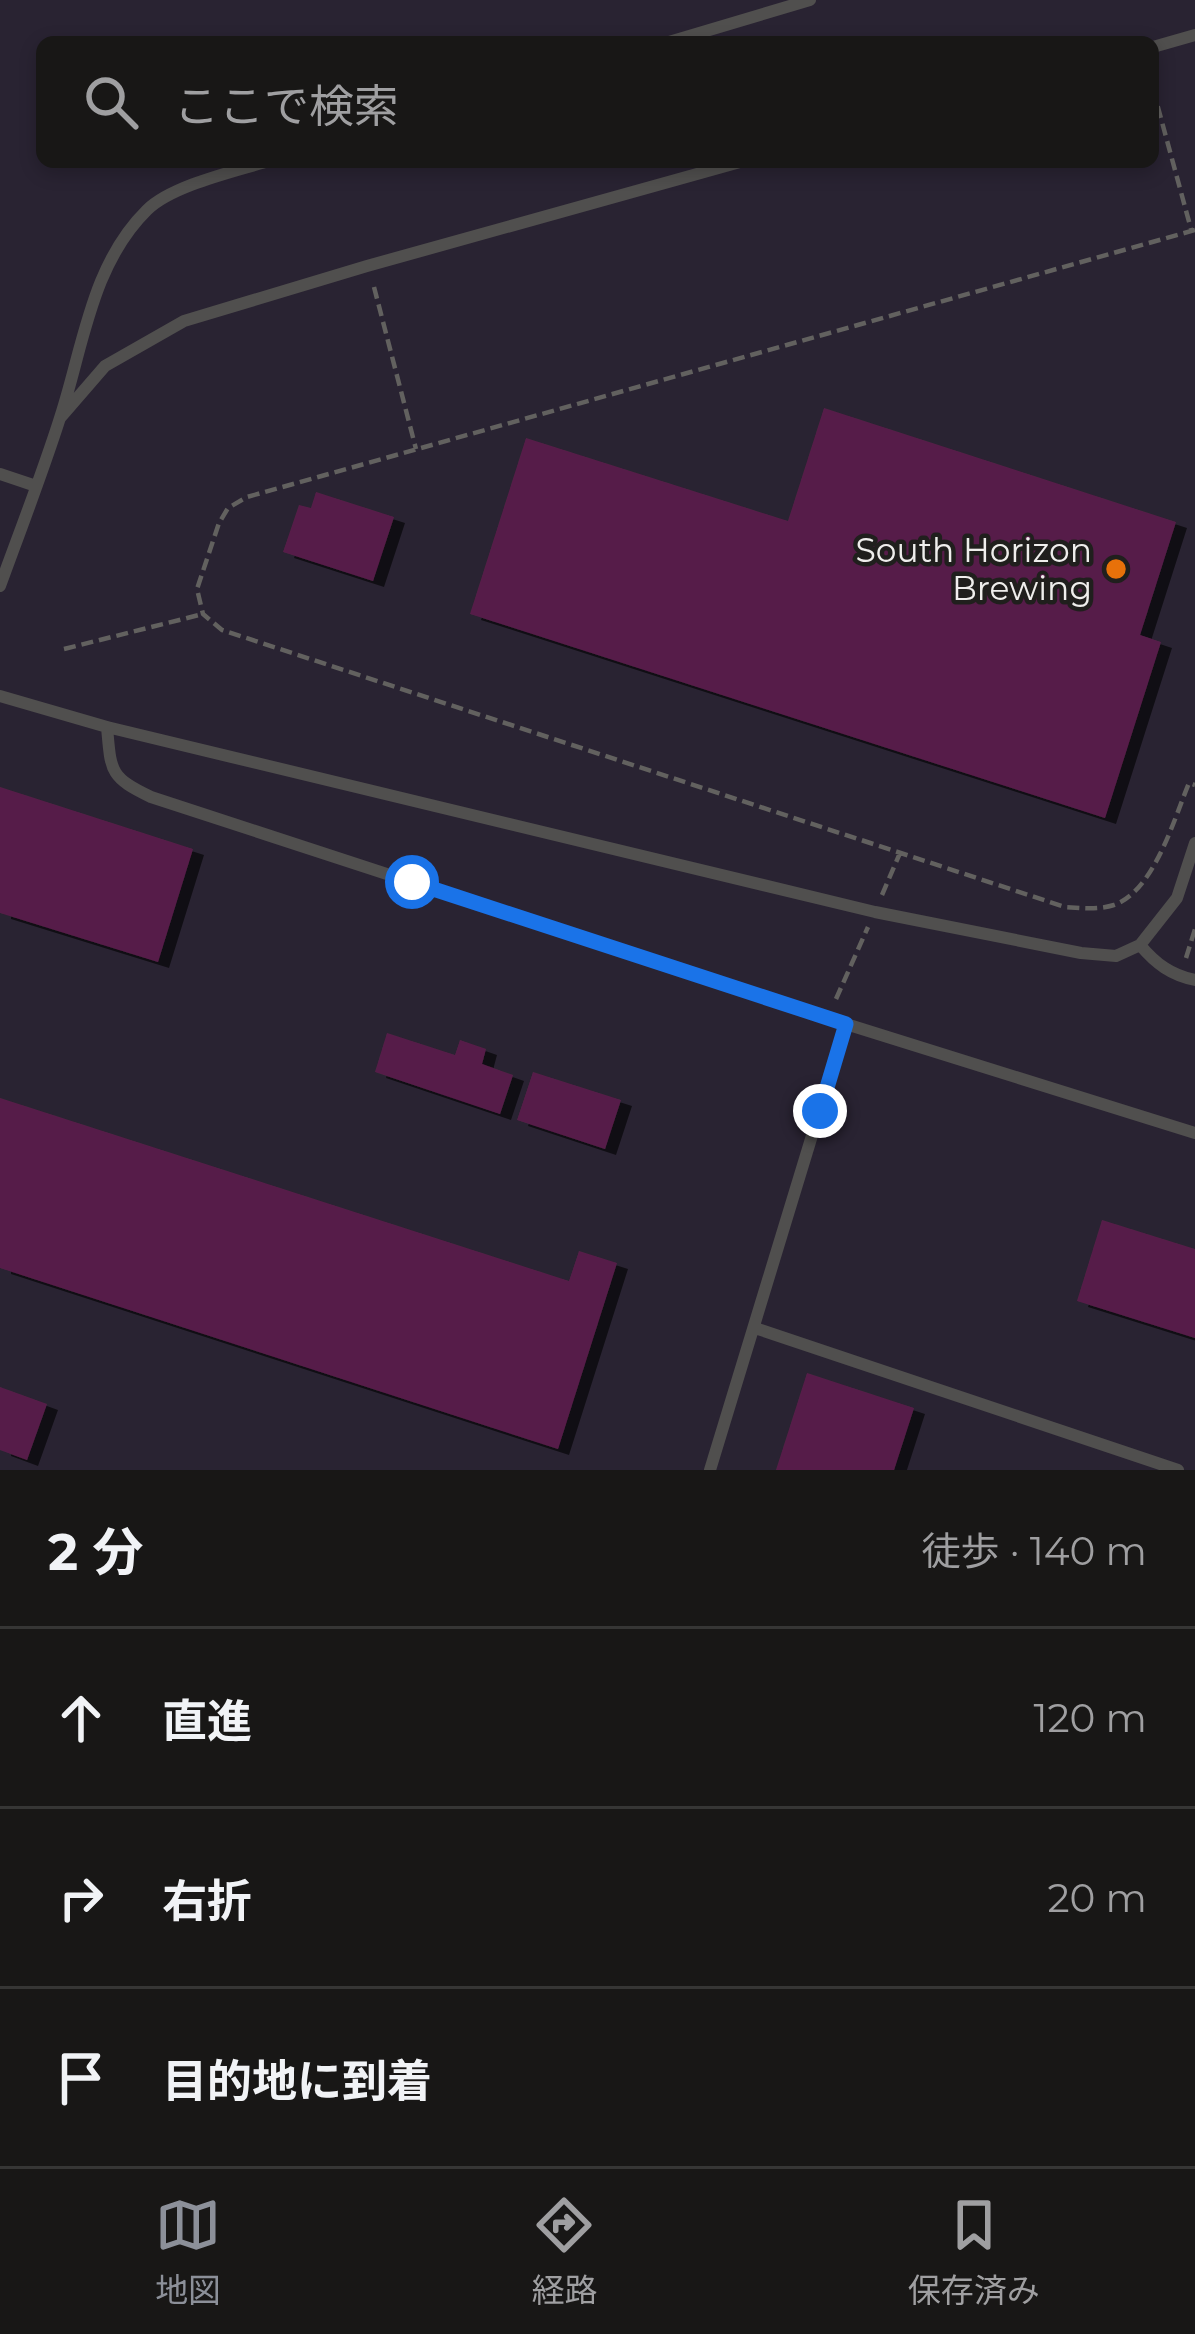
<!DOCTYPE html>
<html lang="ja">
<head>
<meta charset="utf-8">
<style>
	body { margin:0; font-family:Montserrat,"Noto Sans JP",sans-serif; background:#252423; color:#f1f3f6 }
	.stop { position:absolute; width:36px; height:36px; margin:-27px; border:9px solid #1a73e8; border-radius:50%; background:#fff }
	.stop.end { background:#1a73e8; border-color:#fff; box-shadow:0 3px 12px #0008 }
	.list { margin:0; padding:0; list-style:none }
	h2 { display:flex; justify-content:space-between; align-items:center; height:156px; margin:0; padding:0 48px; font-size:51px }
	h2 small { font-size:39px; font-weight:400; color:#9f9fa1 }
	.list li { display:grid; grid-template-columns:78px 1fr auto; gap:36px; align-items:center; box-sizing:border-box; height:180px; padding:0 48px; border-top:3px solid #363635 }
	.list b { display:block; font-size:45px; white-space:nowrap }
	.list em { font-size:39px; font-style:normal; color:#9f9fa1 }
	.icon { flex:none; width:66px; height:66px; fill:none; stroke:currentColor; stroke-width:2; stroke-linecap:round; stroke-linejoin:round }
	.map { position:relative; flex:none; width:1195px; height:1470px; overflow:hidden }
	.search { position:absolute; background:#181716; box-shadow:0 6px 18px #0003; left:36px; right:36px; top:36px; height:132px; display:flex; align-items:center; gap:30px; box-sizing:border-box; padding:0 42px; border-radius:18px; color:#9f9fa1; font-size:45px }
	.sheet { height:696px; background:#181716 }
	nav { display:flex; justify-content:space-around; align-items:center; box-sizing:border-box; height:168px; border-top:3px solid #363635; background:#181716; font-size:33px; color:#9f9fa1 }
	nav a { display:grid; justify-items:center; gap:6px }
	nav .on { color:#8c9099 }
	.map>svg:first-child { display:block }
</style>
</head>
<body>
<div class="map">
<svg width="1195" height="1470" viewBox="0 0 1195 1470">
	<defs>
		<filter id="shadow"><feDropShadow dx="11" dy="6" stdDeviation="0" flood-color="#0009"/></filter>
	</defs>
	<rect width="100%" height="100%" fill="#201f1d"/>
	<path fill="#292332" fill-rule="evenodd" d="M0 0H1195V1470H0ZM42 42H1153V162H42Z"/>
	<path fill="#571f48" filter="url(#shadow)" d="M824 408 1176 522 1140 635 1161 642 1105 818 470 614 526 438 788 521Z
		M316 492 394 517 373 581 283 552 299 505 311 508Z
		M0 787 193 849 158 962 0 913Z
		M387 1033 455 1055 460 1040 486 1049 482 1064 513 1075 500 1114 375 1072Z
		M533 1072 621 1100 605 1149 517 1120Z
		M0 1098 569 1281 579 1251 617 1263 558 1449 0 1268Z
		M1102 1220 1195 1249V1338L1077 1301Z
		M807 1373 914 1408 894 1470H776Z
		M0 1387 47 1404 27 1460 0 1450Z"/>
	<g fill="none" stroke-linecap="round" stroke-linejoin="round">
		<path stroke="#62615f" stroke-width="4.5" stroke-dasharray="12 6" stroke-linecap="butt" d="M1153 89 1191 229
			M1195 230 247 497 228 508 219 523 197 589 203 614 222 630 1065 907C1082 908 1098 910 1114 905 1154 891 1174 819 1189 783L1195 785
			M374 287 416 449
			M64 649 203 614
			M882 895 900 853
			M1186 958 1195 929
			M836 999 868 927"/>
		<path stroke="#504f4e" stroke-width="12" d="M669 42 810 0
			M1153 47 1195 35
			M60 418 105 366 184 321 367 266 740 162
			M0 474 36 486
			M0 586C20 531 41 477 59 421 83 350 90 266 147 210 171 186 232 172 265 162
			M0 696 107 727 875 912 1081 953 1116 956 1140 945 1177 898 1195 843
			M107 727C111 771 109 777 151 797L846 1024 1195 1133
			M1140 945C1156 964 1171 975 1195 980
			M755 1328 1178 1470
			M710 1470 846 1024"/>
	</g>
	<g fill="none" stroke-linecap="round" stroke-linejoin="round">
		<path stroke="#1a73e8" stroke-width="15" d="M412 882 846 1024 820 1111"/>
	</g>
	<circle fill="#e8710a" stroke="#201f1d" stroke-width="4.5" cx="1116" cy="569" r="12"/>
	<g text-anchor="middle" stroke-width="9" stroke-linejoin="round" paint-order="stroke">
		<g font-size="33" fill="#efeeec" stroke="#201f1d" text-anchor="end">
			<text x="1092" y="562">South Horizon<tspan x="1092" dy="38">Brewing</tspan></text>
		</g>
	</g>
</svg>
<div class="stop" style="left:412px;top:882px"></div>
<div class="stop end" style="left:820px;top:1111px"></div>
<div class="search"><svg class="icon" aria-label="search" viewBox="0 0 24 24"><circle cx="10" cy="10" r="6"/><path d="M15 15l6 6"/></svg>ここで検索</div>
</div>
<section class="sheet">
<h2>2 分<small>徒歩 · 140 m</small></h2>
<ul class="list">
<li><svg class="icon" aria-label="ahead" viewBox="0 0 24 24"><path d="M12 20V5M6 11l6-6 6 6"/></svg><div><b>直進</b></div><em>120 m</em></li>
<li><svg class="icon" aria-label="right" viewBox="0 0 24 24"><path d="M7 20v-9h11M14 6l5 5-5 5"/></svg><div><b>右折</b></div><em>20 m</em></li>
<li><svg class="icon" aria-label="arrive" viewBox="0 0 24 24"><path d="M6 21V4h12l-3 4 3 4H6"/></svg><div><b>目的地に到着</b></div></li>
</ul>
</section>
<nav>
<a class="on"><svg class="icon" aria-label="map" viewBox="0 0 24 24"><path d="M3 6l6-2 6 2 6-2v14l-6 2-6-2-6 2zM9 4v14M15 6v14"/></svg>地図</a>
<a><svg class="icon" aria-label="directions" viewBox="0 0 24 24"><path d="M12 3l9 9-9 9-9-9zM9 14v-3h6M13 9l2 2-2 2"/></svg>経路</a>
<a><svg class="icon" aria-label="saved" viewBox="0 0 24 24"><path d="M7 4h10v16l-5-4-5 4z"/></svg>保存済み</a>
</nav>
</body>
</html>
